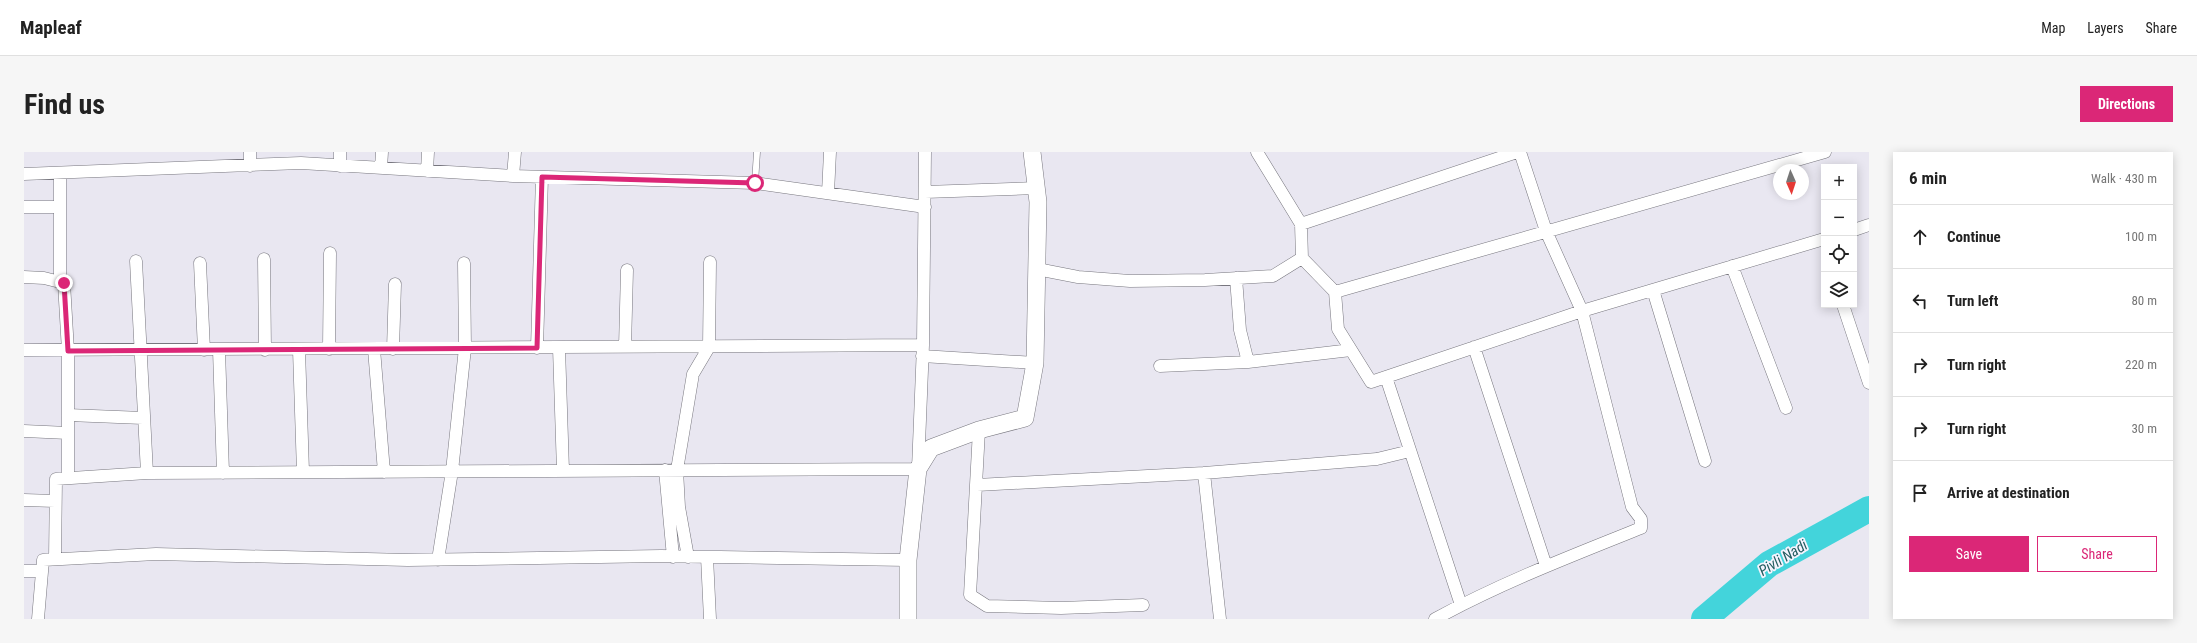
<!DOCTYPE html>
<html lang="en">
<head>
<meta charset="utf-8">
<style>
	body { margin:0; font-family:"Roboto Condensed",sans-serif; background:#f6f6f6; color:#222 }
	.controls { position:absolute; right:12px; top:12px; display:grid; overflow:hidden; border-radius:0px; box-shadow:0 2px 10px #0003 }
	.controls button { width:36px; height:36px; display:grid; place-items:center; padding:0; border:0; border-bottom:1px solid #e0e0e0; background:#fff; color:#222; font:20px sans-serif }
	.compass { position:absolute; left:1749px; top:12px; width:36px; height:36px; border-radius:50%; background:#fff; box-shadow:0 2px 10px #0003; rotate:177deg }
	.stop { position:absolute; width:12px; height:12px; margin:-9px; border:3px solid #db2777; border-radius:50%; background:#fff }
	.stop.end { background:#db2777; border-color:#fff; box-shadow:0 1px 4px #0008 }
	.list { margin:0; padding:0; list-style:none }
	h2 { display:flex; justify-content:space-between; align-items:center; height:52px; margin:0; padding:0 16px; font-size:17px }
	h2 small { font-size:13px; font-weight:400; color:#767676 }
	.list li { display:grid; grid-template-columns:26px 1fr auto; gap:12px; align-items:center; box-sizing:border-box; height:64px; padding:0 16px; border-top:1px solid #e0e0e0 }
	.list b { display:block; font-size:15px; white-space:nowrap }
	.list em { font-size:13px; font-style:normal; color:#767676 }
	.actions { display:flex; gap:8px; padding:12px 16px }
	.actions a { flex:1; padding:9px 0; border:1px solid #db2777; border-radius:0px; text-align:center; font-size:14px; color:#db2777 }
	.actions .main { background:#db2777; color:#fff }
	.icon { flex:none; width:22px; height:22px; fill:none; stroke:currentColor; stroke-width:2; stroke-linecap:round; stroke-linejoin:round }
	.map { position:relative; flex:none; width:1845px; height:467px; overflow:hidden; border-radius:0px }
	header { display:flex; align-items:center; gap:24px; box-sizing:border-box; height:56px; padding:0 20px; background:#fff; border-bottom:1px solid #e0e0e0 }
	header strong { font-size:19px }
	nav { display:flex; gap:22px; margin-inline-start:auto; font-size:14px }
	.intro { display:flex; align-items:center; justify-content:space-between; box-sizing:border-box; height:96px; padding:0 24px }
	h1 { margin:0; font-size:28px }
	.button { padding:10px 18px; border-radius:0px; background:#db2777; color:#fff; font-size:14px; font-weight:700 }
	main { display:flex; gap:24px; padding:0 24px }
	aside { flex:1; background:#fff; border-radius:0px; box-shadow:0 2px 10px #0003 }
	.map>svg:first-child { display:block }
</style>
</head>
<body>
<header>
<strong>Mapleaf</strong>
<nav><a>Map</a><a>Layers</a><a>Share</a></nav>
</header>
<div class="intro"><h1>Find us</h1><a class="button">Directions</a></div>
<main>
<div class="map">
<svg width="1845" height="467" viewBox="0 0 1845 467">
	<rect width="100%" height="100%" fill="#e9e7f1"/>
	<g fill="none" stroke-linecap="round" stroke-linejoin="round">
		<path stroke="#43d4db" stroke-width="26" d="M1680 467 1745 412 1845 357"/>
		<g stroke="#77767e" stroke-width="7">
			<path id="lane" d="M731 31 733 0"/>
		</g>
		<g stroke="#77767e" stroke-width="13">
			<path id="street" d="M226 0V14
				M1233 0 1277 72
				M1496 0 1522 79 1558 159 1347 230 1314 177 1311 140 1801 0
				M316 14V0
				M357 16 358 0
				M403 19 404 0
				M36 21V129
				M0 22 277 11 489 24 731 31 901 55
				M489 24 491 0
				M901 40 1013 36
				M804 41 806 0
				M0 55H34
				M1830 78 1845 73
				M240 107 241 198
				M112 109 123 321
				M176 111 180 198
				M1708 114 1762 256
				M1013 117 1054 125 1106 129 1181 128 1249 124 1278 106
				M0 125 20 126 40 131 44 199V326
				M1212 126 1216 178 1224 210
				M1629 138 1681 309
				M1311 140 1278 106 1277 72 1493 0
				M1819 153 1845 231
				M601 195 603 118
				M1450 195 1522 414
				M513 196 518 25
				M535 196 539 319
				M305 197 306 101
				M350 197 360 320
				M369 197 371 132
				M0 198 899 193
				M195 198 199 321
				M275 198 279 320
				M898 204 1011 211
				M1136 214 1224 210 1327 198
				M1362 225 1437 453
				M44 263 119 266
				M955 278 946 443 963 454 1037 456 1119 453
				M0 279 44 281
				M641 318 649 405
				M1180 321 1196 467
				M953 333 1180 321 1353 307 1386 299
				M0 348 31 349
				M664 405 655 355 653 318 669 222 685 195 686 110
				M683 405 686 467
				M31 407 32 327 123 321 894 317 899 193 901 0
				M414 408 428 319 441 196 440 111
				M0 419H18
				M14 467 19 408 132 402 384 408 637 404 884 408
				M1411 467C1477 431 1547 404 1617 376V367L1608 355 1558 159 1800 87"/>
		</g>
		<g stroke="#77767e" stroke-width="18">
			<path id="secondary" d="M884 467V408L894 317 907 296 955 278 1001 266 1011 211 1014 50 1008 0"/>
		</g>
		<use href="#lane" stroke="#fff" stroke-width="6"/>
		<use href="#street" stroke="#fff" stroke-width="12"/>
		<use href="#secondary" stroke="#fff" stroke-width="17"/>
	</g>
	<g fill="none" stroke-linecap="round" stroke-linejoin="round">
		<path stroke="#db2777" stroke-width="5" d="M40 131 44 199 513 196 518 25 731 31"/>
	</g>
	<g text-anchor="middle" stroke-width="3.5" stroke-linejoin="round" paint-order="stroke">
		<g font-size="15" font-style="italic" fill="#215c5f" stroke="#f6f4fe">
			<text transform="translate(1759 406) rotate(-32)" y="5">Pivli Nadi</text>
		</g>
	</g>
</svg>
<div class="controls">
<button>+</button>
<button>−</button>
<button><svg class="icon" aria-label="locate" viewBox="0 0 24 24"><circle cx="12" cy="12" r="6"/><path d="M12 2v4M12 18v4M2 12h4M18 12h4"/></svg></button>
<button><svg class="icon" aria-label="layers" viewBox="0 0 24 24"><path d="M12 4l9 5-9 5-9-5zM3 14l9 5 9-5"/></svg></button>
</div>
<svg class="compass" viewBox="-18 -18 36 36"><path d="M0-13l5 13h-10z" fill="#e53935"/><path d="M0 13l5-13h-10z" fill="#767676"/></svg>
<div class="stop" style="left:731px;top:31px"></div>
<div class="stop end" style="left:40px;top:131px"></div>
</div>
<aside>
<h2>6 min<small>Walk · 430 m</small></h2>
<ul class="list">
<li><svg class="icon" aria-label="ahead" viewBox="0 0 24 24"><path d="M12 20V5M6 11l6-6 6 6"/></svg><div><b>Continue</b></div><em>100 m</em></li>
<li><svg class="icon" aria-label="left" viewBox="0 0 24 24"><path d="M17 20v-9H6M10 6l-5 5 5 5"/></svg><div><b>Turn left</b></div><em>80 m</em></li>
<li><svg class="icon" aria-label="right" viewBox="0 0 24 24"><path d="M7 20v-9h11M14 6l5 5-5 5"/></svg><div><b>Turn right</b></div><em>220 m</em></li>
<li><svg class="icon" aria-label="right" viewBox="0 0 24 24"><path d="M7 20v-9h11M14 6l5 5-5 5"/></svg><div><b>Turn right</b></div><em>30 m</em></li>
<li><svg class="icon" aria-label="arrive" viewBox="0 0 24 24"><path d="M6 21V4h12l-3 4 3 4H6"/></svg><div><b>Arrive at destination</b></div></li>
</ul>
<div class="actions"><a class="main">Save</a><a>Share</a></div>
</aside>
</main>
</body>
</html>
